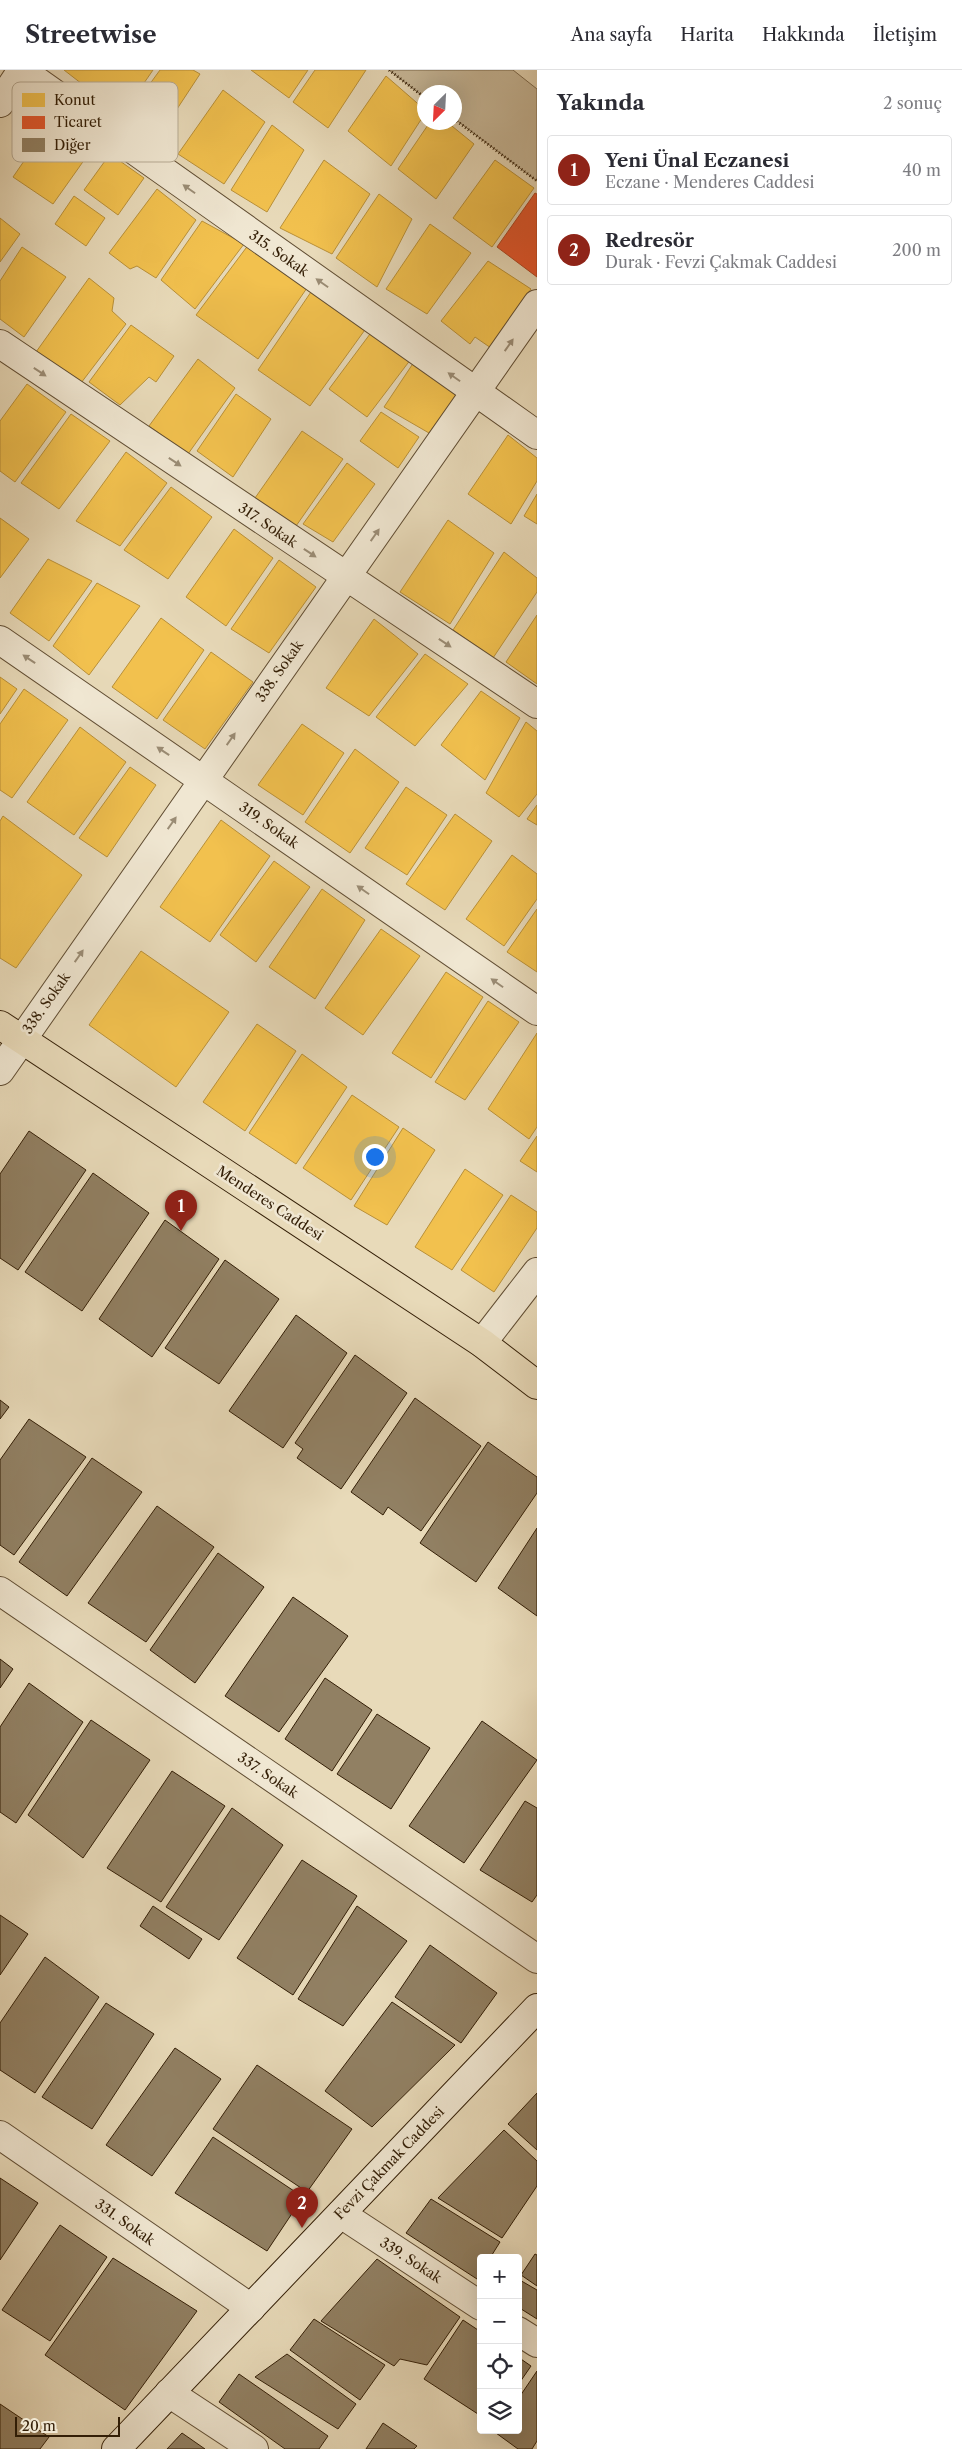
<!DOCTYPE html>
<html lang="tr">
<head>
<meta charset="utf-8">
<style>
	body { margin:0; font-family:"Libre Caslon Text",serif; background:#f2f2f3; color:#2b2b33 }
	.controls { position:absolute; right:15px; bottom:15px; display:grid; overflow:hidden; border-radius:5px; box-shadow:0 5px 20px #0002 }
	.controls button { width:45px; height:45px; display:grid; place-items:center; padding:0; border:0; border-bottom:1px solid #e1e1e2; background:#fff; color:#2b2b33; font:25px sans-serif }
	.compass { position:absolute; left:417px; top:15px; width:45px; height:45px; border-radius:50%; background:#fff; box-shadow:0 5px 20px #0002; rotate:204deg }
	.scale { position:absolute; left:15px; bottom:12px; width:105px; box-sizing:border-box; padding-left:5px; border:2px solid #331e06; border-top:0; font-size:14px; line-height:18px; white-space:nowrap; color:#331e06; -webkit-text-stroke:4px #f0e7d2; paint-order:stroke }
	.you { position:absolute; left:374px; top:1086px; width:18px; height:18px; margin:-12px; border:4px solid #fff; border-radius:50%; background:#1a73e8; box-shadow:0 0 0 8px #1a73e833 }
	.badge { display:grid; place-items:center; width:32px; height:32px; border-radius:50%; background:#8f2418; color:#fff; font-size:16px; font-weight:700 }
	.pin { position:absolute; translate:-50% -41px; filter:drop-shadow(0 1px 2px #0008) }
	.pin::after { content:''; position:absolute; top:26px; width:18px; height:15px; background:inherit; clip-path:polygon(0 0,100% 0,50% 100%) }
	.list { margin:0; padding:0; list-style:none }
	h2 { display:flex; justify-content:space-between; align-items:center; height:65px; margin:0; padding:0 20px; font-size:21px }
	h2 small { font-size:16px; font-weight:400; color:#7c7c81 }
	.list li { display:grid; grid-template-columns:32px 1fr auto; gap:15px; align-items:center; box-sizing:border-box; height:70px; margin:0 10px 10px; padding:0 10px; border:1px solid #e1e1e2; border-radius:5px }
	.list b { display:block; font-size:19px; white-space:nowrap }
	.list p { margin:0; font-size:16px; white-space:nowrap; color:#7c7c81 }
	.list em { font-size:16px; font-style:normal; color:#7c7c81 }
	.icon { flex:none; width:28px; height:28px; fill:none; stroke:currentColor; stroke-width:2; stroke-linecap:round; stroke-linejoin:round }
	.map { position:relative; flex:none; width:537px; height:2379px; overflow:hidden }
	header { display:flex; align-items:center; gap:30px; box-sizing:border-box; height:70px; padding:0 25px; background:#fff; border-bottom:1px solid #e1e1e2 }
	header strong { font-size:24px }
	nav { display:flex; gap:28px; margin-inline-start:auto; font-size:18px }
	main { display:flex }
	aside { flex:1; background:#fff }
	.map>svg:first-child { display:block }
</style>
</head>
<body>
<header>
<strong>Streetwise</strong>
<nav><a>Ana sayfa</a><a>Harita</a><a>Hakkında</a><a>İletişim</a></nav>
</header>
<main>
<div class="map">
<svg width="537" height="2379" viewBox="0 0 537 2379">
	<rect width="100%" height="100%" fill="#e8dab9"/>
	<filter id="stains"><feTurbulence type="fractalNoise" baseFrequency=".004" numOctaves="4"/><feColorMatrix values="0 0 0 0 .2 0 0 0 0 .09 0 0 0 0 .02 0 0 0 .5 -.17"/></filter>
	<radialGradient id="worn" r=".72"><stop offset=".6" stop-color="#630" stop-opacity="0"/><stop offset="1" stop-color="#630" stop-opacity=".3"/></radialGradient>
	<path fill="#c9ba9b" stroke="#7e6c50" d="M389 0H513L537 19V111L455 49 454 22H424V27Z"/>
	<path fill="#f2c14e" stroke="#b99038" d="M64 0H153L122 45Z
		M160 0H193L200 4 156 71 125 48Z
		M251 0H308L289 28Z
		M315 0H366L328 58 293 32Z
		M386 6 424 39V45L391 96 348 61Z
		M223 20 265 52 224 114 178 84Z
		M53 49 92 79 53 134 13 107Z
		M430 52H447L474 74 436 129 398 99Z
		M272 55 304 80 267 142 231 120Z
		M110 84 144 108 118 145 84 120Z
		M324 90 370 124 332 184 280 158Z
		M495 90 534 118 492 177 453 148Z
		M157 119 196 150 156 208 137 196 130 199 109 183Z
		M379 124 412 149 377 217 336 188Z
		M74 126 105 148 86 176 55 154Z
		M0 148 20 164 0 192Z
		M202 151 244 174 195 239 161 210Z
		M430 154 471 183 427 244 386 219Z
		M249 174 307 218 258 289 196 245Z
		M22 177 66 207 24 267 0 249V211Z
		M488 191 531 219 491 278 475 267 470 274 441 251Z
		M89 208 114 228 112 241 126 254 81 313 36 282Z
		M313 219 367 257 310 336 258 300Z
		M131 255 174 286 156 312 149 307 120 335 89 312Z
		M373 260 411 289 367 347 329 319Z
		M198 289 235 318 188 384 149 356Z
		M416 289 459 322 429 363 384 337Z
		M27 314 66 342 15 412 0 401V351Z
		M236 324 271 349 233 407 197 381Z
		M381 342 419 367 398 398 360 371Z
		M71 344 110 371 59 439 21 413Z
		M302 361 343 389 296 456 255 428Z
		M508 365 537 388V411L511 454 468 424Z
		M126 382 167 413 120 476 76 451Z
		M347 393 375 414 333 472 303 454Z
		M171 417 212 447 168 509 124 480Z
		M537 424V454L524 446Z
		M0 448 29 469 0 508Z
		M448 450 494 483 450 554 400 522Z
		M234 459 273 488 226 556 186 527Z
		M504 482 537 508V522L493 588 453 560Z
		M48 489 92 511 49 571 10 543Z
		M279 490 316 517 269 583 231 559Z
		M97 513 140 536 89 605 53 576Z
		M537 545V614L506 592Z
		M161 548 204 580 157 649 112 617Z
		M374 549 418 584 369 646 326 618Z
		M211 582 253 612 205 679 163 650Z
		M425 584 468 614 415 676 376 647Z
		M0 607 17 619 0 644Z
		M24 619 68 650 12 728 0 720V654Z
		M481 621 520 648 485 710 441 675Z
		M526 652 537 661V724L519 747 486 723Z
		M302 654 344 683 303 745 258 715Z
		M80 657 126 692 74 765 27 732Z
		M355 679 399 712 350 783 305 752Z
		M130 697 156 715 107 787 79 768Z
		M406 717 447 745 407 805 365 778Z
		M537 735V755L527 749Z
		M455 744 492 771 445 840 406 814Z
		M3 746 82 805 16 898 0 888V751Z
		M221 750 270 786 210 872 160 837Z
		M512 785 537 804V829L504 876 466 849Z
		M274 791 310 817 256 892 220 865Z
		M322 819 365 850 315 929 269 897Z
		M537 839V902L507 882Z
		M381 859 420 886 363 965 325 938Z
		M141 881 229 942 176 1017 89 955Z
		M446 902 483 927 431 1008 392 983Z
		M488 931 519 952 465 1030 435 1012Z
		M257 954 296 981 245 1061 203 1032Z
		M537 963V1057L529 1069 488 1039Z
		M302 984 347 1017 296 1094 249 1063Z
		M352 1025 399 1057 351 1130 303 1098Z
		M403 1058 435 1080 387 1155 354 1136Z
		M537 1066V1102L520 1091Z
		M465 1099 503 1125 452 1200 415 1177Z
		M511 1125 537 1142V1158L494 1222 461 1200Z"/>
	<path fill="#e4572e" stroke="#af4622" d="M535 123 537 124V207L497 177Z"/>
	<path fill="#918063" stroke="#331e06" d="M29 1061 86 1100 18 1200 0 1188V1104Z
		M93 1103 149 1143 82 1241 25 1202Z
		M165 1150 219 1189 152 1287 99 1249Z
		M225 1190 279 1229 219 1314 165 1278Z
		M296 1245 347 1283 283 1378 229 1341Z
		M355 1285 407 1323 341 1419 297 1388 303 1379 295 1373Z
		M415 1328 481 1376 421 1461 388 1437 383 1445 351 1422Z
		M0 1330 9 1337 0 1349Z
		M29 1349 86 1387 14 1485 0 1475V1390Z
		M488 1372 537 1407V1423L476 1512 420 1473Z
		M92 1388 142 1422 67 1526 19 1492Z
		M157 1436 214 1477 146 1572 88 1533Z
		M537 1458V1546L498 1518Z
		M218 1483 264 1517 195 1613 150 1580Z
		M293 1527 348 1566 279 1662 225 1626Z
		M0 1589 13 1599 0 1618Z
		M325 1608 372 1640 332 1701 285 1669Z
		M29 1613 83 1652 16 1753 0 1742V1657Z
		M377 1644 430 1678 391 1739 337 1704Z
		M91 1650 150 1690 83 1788 28 1745Z
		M482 1651 537 1690 464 1793 409 1756Z
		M172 1701 225 1736 161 1832 107 1798Z
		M525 1731 537 1738V1825L532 1832 480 1800Z
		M232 1738 283 1775 219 1870 166 1837Z
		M302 1790 357 1826 293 1925 237 1888Z
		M153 1836 202 1869 189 1889 140 1856Z
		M357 1836 407 1871 343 1956 298 1929Z
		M0 1845 28 1864 0 1905Z
		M430 1875 497 1923 461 1973 395 1927Z
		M45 1887 99 1927 35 2023 0 2000V1953Z
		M392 1932 455 1975 372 2057 325 2021Z
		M106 1933 154 1964 92 2059 42 2027Z
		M175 1978 221 2009 152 2106 106 2075Z
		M257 1995 352 2059 307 2122 213 2059Z
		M537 2023V2080L508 2054Z
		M504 2060 537 2091V2116L502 2168 438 2128Z
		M213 2067 303 2127 267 2181 175 2123Z
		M0 2108 38 2133 0 2190Z
		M431 2129 500 2172 490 2188H481V2204L477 2209 406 2163Z
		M60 2155 107 2187 50 2271 2 2240Z
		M535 2184 537 2185V2216L521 2205Z
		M113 2188 197 2241 125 2340 45 2285Z
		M377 2189 460 2247 427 2295 400 2289 394 2296 321 2251Z
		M518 2209 537 2220V2249L518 2237Z
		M314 2249 385 2295 360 2330 290 2280Z
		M463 2250 481 2262V2346L424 2309Z
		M287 2284 356 2334 338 2359 255 2307Z
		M518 2287 531 2296 518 2315Z
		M537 2301V2371L532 2379H518L496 2363 497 2360H518V2329Z
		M239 2304 328 2366 319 2379H285L219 2332Z
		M0 2334 49 2367 40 2379H0Z
		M383 2353 417 2376 414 2379H366Z
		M182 2363 205 2379H167Z"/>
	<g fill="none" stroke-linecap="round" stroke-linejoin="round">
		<g stroke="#604d33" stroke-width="30">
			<path id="minor" d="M21 0 537 365
				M0 33 22 0
				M0 274 537 634
				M0 570 537 941
				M0 1001 537 234
				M482 1273 537 1202
				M0 1521 537 1889
				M0 2065 251 2238
				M341 2144 481 2236
				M518 2261 537 2273
				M169 2323 254 2379"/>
		</g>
		<g stroke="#331e06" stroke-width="30">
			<path id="secondary" d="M116 2379 537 1938"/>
		</g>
		<g stroke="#331e06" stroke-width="30">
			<path id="primary" d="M0 955 482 1273 537 1315"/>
		</g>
		<path stroke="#331e06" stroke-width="3" stroke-dasharray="1 2.5" stroke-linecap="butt" d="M389 0 424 27
			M454 49 537 111"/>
		<use href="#minor" stroke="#f0e7d2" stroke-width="28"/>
		<use href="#secondary" stroke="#f0e7d2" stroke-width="28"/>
		<use href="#primary" stroke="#e8dab9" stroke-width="28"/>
	</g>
	<defs><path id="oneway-solid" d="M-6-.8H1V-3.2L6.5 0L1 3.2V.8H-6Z" transform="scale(1.25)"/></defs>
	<g fill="#9b8d76">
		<use href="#oneway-solid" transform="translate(189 119) rotate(-145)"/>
		<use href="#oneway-solid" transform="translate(322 213) rotate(-145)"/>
		<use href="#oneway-solid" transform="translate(509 275) rotate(-55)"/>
		<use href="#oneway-solid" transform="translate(40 302) rotate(34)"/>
		<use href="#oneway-solid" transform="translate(454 307) rotate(-145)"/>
		<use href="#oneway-solid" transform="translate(175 392) rotate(34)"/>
		<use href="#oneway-solid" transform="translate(375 465) rotate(-55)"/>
		<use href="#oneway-solid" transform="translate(310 483) rotate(34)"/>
		<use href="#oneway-solid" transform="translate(445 573) rotate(34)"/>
		<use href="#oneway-solid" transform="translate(29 589) rotate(-146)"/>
		<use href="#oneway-solid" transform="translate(231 669) rotate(-55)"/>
		<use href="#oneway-solid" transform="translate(163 681) rotate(-146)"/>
		<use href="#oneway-solid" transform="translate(172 753) rotate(-55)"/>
		<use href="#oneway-solid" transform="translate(363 820) rotate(-145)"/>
		<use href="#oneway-solid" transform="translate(79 886) rotate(-55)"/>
		<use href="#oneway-solid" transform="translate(497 913) rotate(-145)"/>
	</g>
	<g text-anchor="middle" stroke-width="5" stroke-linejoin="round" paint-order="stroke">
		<g font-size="14" fill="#331e06" stroke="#f0e7d2">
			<text transform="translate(279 183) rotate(35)" y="5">315. Sokak</text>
			<text transform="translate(268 455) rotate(34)" y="5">317. Sokak</text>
			<text transform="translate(279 601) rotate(-55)" y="5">338. Sokak</text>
			<text transform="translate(269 755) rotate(35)" y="5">319. Sokak</text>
			<text transform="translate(46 933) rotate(-55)" y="5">338. Sokak</text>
			<text transform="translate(270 1133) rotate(33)" y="5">Menderes Caddesi</text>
			<text transform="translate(268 1705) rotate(34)" y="5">337. Sokak</text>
			<text transform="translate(389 2093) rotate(-46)" y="5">Fevzi Çakmak Caddesi</text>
			<text transform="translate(125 2152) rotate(35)" y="5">331. Sokak</text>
			<text transform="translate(411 2190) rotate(33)" y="5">339. Sokak</text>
		</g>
	</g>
	<rect x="12" y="12" width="166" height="80" rx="8" fill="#f0e7d2" stroke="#b7ab95" stroke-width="1"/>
	<rect x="22" y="23" width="23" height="14" fill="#f2c14e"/>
	<rect x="22" y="46" width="23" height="13" fill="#e4572e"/>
	<rect x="22" y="68" width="23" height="14" fill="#918063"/>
	<g font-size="14" fill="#331e06">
		<text x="54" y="35">Konut</text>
		<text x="54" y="57">Ticaret</text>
		<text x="54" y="80">Diğer</text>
	</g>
	<rect width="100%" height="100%" filter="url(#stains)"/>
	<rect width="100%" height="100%" fill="url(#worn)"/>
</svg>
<div class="controls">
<button>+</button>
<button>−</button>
<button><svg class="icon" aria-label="locate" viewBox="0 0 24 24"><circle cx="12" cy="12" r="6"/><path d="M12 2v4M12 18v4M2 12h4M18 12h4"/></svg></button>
<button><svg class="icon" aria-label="layers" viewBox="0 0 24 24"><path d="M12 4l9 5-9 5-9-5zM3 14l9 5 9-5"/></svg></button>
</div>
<svg class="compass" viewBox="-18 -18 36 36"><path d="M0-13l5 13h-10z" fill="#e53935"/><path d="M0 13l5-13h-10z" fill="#7c7c81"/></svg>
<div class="scale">20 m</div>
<div class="you"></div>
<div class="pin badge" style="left:181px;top:1161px">1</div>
<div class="pin badge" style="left:302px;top:2158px">2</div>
</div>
<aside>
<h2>Yakında<small>2 sonuç</small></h2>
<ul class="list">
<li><span class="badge">1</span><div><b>Yeni Ünal Eczanesi</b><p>Eczane · Menderes Caddesi</p></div><em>40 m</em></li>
<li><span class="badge">2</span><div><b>Redresör</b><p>Durak · Fevzi Çakmak Caddesi</p></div><em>200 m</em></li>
</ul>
</aside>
</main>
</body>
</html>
